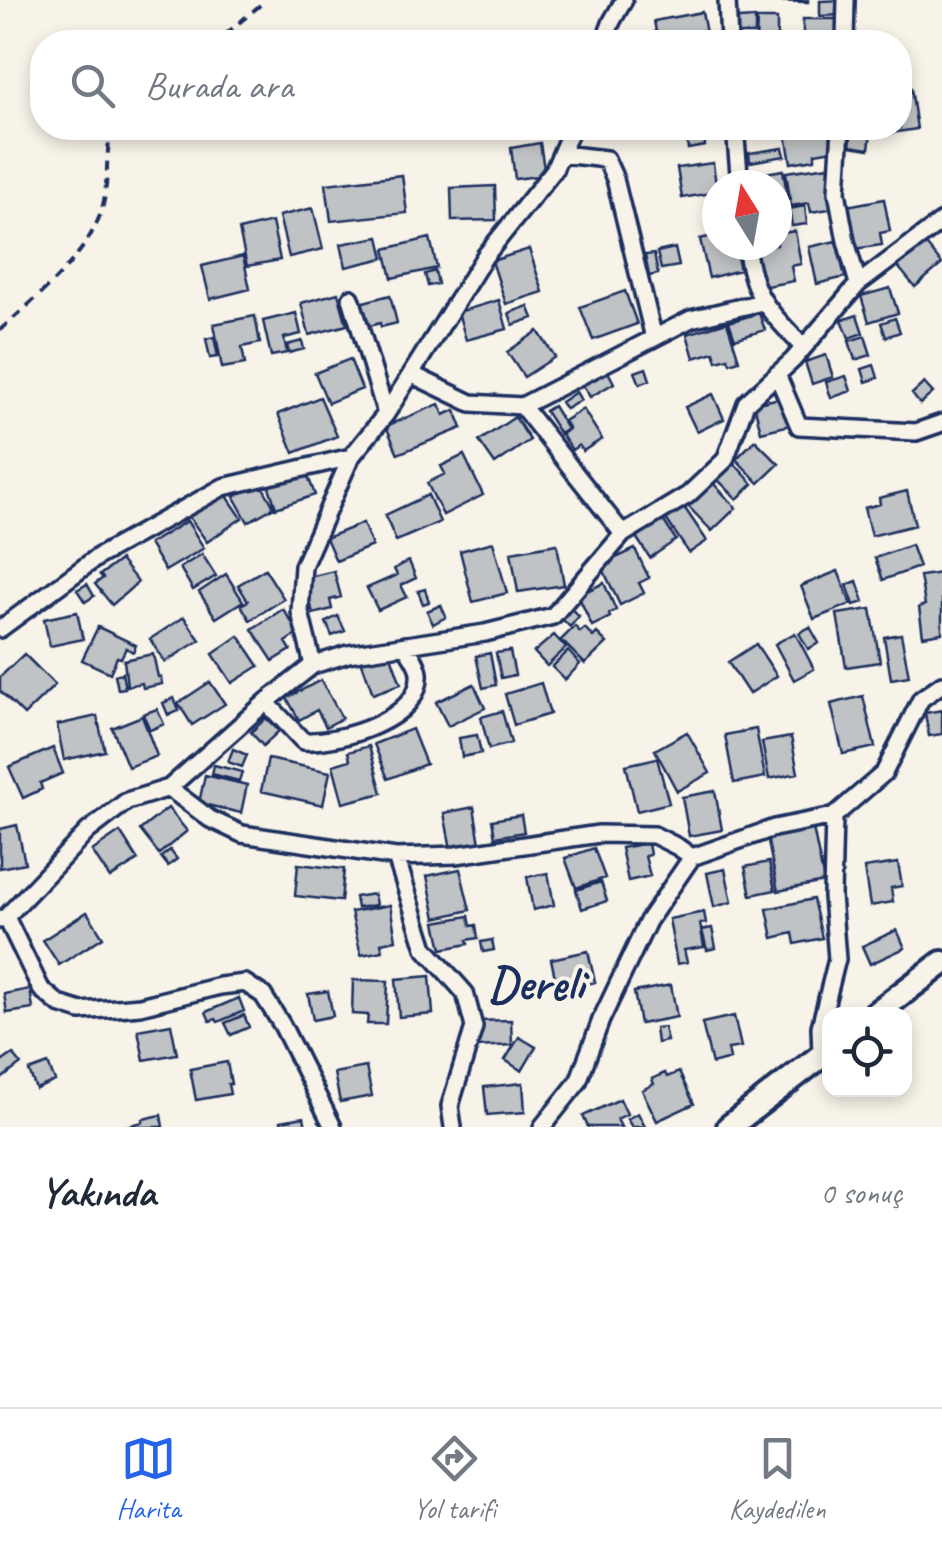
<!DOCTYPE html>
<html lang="tr">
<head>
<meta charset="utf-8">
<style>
	body { margin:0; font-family:Caveat,sans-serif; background:#f2f2f3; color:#1f2937 }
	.controls { position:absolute; right:30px; bottom:30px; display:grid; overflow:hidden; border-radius:20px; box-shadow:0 5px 15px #0003 }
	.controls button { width:90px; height:90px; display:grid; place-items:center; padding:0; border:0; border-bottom:2px solid #e0e1e3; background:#fff; color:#1f2937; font:50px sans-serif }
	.compass { position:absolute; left:702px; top:170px; width:90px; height:90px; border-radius:50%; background:#fff; box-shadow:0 5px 15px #0003; rotate:349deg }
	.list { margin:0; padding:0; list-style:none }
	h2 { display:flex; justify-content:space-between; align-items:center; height:130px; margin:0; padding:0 40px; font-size:42px }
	h2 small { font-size:32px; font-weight:400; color:#747a83 }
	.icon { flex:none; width:55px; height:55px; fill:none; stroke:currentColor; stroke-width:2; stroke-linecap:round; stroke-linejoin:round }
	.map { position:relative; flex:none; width:942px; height:1127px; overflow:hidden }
	.search { position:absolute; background:#fff; box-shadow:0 5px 15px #0003; left:30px; right:30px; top:30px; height:110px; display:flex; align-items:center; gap:25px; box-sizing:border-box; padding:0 35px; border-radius:40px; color:#747a83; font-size:38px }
	.sheet { height:280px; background:#fff }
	nav { display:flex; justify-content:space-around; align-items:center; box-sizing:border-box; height:140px; border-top:2px solid #e0e1e3; background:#fff; font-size:28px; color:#747a83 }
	nav a { display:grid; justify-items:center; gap:5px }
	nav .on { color:#2563eb }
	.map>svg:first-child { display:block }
</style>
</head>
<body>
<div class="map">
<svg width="942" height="1127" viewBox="0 0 942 1127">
	<rect width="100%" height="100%" fill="#f7f3e8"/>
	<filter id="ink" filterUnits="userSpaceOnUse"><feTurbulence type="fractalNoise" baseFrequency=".01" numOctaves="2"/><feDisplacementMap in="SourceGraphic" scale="20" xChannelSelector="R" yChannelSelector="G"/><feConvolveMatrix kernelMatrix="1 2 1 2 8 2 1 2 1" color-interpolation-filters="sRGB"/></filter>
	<g filter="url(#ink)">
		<path fill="#c0c3c5" stroke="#1b2f5e" stroke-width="2.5" d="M743 0H808V2L743 1Z
			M844 0V15L820 16V1Z
			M702 12 707 39 694 42H658L654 21Z
			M755 18V34H738V19Z
			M757 19H777V42H756Z
			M803 19H838L837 42H803Z
			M911 88 917 129 884 134 883 128H900V90Z
			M684 128H721L722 132 704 135 705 146 688 149Z
			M785 128H829L833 150 815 153V159L791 163Z
			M852 130 871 132 869 149 850 146Z
			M540 143 545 175 515 179 511 148Z
			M783 148 785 156 750 162 749 153Z
			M713 163 717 192 682 198 677 168Z
			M829 166 835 208 811 212 809 203 791 206 786 172Z
			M783 170 788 199 777 201V185H749L748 176Z
			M402 175 407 213 331 221 326 184Z
			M495 186 496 220 452 221 451 188Z
			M884 199 890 231 880 233 882 245 854 249 847 206Z
			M805 206 807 224 792 226 789 209Z
			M313 208 323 249 289 257 279 216Z
			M272 222 280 260 247 266 239 230Z
			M795 231 801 264 791 266 794 281 761 287 754 245H777V234Z
			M717 235V245H734L740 270 709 278 700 239Z
			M379 237 384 258 346 267 341 244Z
			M430 238 437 268 392 278 385 249Z
			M836 241 845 277 817 284 809 247Z
			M923 241 942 264 915 287 895 263Z
			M675 248 679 266 661 269 657 252Z
			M529 249 543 292 506 304 492 261Z
			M654 254 658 274 649 276 645 255Z
			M243 256 250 289 210 299 202 266Z
			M435 271 438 284 428 286 425 274Z
			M890 288 898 313 869 322 861 296Z
			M625 291 637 324 593 340 580 307Z
			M338 293 347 325 309 335 301 303Z
			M390 295 397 323 381 327 380 323 366 327 360 303Z
			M499 300 507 329 466 340 458 312Z
			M528 306 533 318 513 325 509 313Z
			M296 313 301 334 284 338 287 353 271 356 263 321Z
			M759 313 765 330 735 339 729 322Z
			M857 315 863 333 849 338 842 320Z
			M255 316 260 343 242 347 245 364 222 368 214 324Z
			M895 318 900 332 886 337 881 323Z
			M727 322 739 360 730 363 728 358 717 361 714 352 694 358 687 334Z
			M538 331 555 357 524 377 507 352Z
			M865 336 871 355 855 360 849 341Z
			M214 337 218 357 210 358 206 339Z
			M302 341 304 349 289 353 287 345Z
			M826 355 833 377 812 384 805 362Z
			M350 359 362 389 328 403 315 373Z
			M874 365 878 378 866 382 862 369Z
			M606 368 614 383 590 397 581 382Z
			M646 368 650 380 640 384 635 372Z
			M846 376 851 391 831 398 826 382Z
			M924 383 933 393 920 404 912 394Z
			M576 392 581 400 566 409 561 402Z
			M713 394 724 419 697 432 685 407Z
			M320 397 337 436 294 453 278 414Z
			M784 397 790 425 761 432 754 404Z
			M439 404 444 415 455 410 462 428 398 454 386 426Z
			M553 406 567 429 560 434 545 411Z
			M583 409 602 439 583 451 579 445 572 450 561 434 569 429 564 421Z
			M515 417 530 440 495 464 479 441Z
			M755 440 779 464 759 483 736 459Z
			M464 455 483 495 443 515 427 483 445 474 441 466Z
			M731 460 753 484 737 499 714 476Z
			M306 471 315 495 276 508 268 484Z
			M260 482 274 507 248 522 234 497Z
			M713 483 736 508 712 531 688 506Z
			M907 491 915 525 871 536 864 508 880 504 879 498Z
			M225 493 242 518 207 542 189 517Z
			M428 495 440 522 396 541 385 515Z
			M684 507 707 541 689 553 666 519Z
			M661 517 676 540 650 558 634 534Z
			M187 521 204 548 165 571 149 544Z
			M363 523 372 546 336 561 326 538Z
			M493 542 507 593 473 602 460 551Z
			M557 544 564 585 518 592 511 552Z
			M911 545 919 567 883 580 875 558Z
			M635 549 649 578 639 583 644 593 620 605 601 565Z
			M202 554 216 576 193 590 180 568Z
			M120 560 138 582 112 605 95 584 103 578 100 575Z
			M409 561 416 578 401 585 407 597 378 610 367 588 397 575 394 569Z
			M265 569 284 599 250 620 241 605 248 601 238 585Z
			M334 571 341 597 330 600 332 609 313 614 305 578Z
			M838 571 851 604 814 619 801 586Z
			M942 573V633L923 636 919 607 925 605 920 576Z
			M226 574 243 601 216 618 199 592Z
			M857 581 864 602 854 605 847 585Z
			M604 583 616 610 609 614 610 617 592 626 578 595Z
			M87 584 94 596 85 602 77 590Z
			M425 589 429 602 423 604 418 591Z
			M441 605 446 617 433 624 427 611Z
			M283 609 299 633 286 642 291 650 273 661 252 629Z
			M571 609 579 616 570 627 562 619Z
			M871 609 880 662 846 667 837 614Z
			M77 612 83 639 50 646 44 619Z
			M338 616 345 631 332 636 326 622Z
			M184 617 200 640 165 662 150 639Z
			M575 626 580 632 585 628 593 637 597 633 607 643 585 664 561 640Z
			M98 627 136 645 133 652 126 648 121 658 117 657 110 673 82 660Z
			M810 627 819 643 808 649 799 633Z
			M795 633 814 669 794 680 775 644Z
			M901 634 909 676 891 679 884 637Z
			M554 635 566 648 547 666 534 652Z
			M239 636 259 666 232 683 213 654Z
			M756 644 777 676 749 694 728 662Z
			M389 650 401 684 373 694 361 660Z
			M510 651 515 675 501 678 496 653Z
			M568 651 580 664 565 680 552 667Z
			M490 653 496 685 483 688 476 656Z
			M24 654 55 685 24 715 0 691V677Z
			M153 654 158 677H161L162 684 143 688 142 683 127 686 124 660Z
			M122 673 125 688 118 689 115 675Z
			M321 680 342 718 326 727 317 710 299 720 287 698Z
			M210 682 225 704 192 725 178 703Z
			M541 683 550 714 514 725 505 694Z
			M474 684 485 708 448 726 436 702Z
			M863 696 875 747 843 754 831 704Z
			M174 698 179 711 168 715 163 703Z
			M157 709 164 724 150 730 143 714Z
			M942 710V734L929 736 925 713Z
			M502 711 511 743 489 749 481 717Z
			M97 716 105 751 64 760 57 725Z
			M142 716 157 756 128 767 112 728Z
			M266 718 279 731 263 746 251 732Z
			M412 729 426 764 388 779 374 744Z
			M756 729 765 777 734 783 725 735Z
			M687 732 710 773 677 791 655 750Z
			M477 735 481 753 462 757 459 738Z
			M791 737 798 773 769 779 762 742Z
			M369 746 382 793 343 803 333 765 350 760 348 752Z
			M53 748 63 773 40 783 42 789 23 798 9 767Z
			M233 749 247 755 242 767 228 762Z
			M657 758 669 803 637 811 626 765Z
			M268 759 330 772 323 805 261 791Z
			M214 765 242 772 239 781 212 774Z
			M205 775 247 785 241 813 199 803Z
			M715 791 722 830 689 836 682 797Z
			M474 807 480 844 451 849 444 813Z
			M168 808 187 831 159 854 140 830Z
			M521 815 524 832 495 837 492 820Z
			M17 825 25 863 0 868V829Z
			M813 828 824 882 778 891 767 837Z
			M120 832 138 860 110 878 92 851Z
			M648 843 650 855 645 856 650 876 628 881 621 848Z
			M594 848 605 878 576 888 565 858Z
			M170 850 177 859 168 866 161 857Z
			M769 862 775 890 751 895 745 867Z
			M898 863 902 886 891 888 893 902 870 906 864 868Z
			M298 864 344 869 341 901 295 896Z
			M460 869 470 910 436 918 427 876Z
			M725 869 732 902 714 907 707 873Z
			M548 873 554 905 533 910 527 877Z
			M601 882 607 901 582 909 576 890Z
			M374 894 376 905 357 908 355 897Z
			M813 899 822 938 795 944 793 933 773 938 767 909Z
			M390 905 396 940 381 943 383 951 361 955 351 912Z
			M87 912 103 937 59 965 43 940Z
			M704 912 706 923 700 924 704 947 684 950 687 962 677 964 669 919Z
			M469 916 471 926 476 925 478 938 467 940 468 944 442 949 436 922Z
			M712 928 716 948 707 950 702 930Z
			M897 930 905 948 870 964 862 946Z
			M492 940 494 950 483 952 481 942Z
			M588 951 595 982 558 991 551 959Z
			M430 976 433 1014 399 1017 396 979Z
			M353 980 388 981 386 1024H367L368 1015 352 1014Z
			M671 985 677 1017 640 1024 634 992Z
			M30 989 33 1009 7 1013 4 994Z
			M328 991 333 1016 313 1020 308 994Z
			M239 998 244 1011 218 1022 216 1019 210 1021 206 1012Z
			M244 1015 249 1027 231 1035 225 1023Z
			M734 1016 741 1047 728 1049 730 1059 712 1064 702 1023Z
			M511 1020 512 1045 477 1047 476 1021Z
			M171 1024 177 1054 144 1060 138 1030Z
			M664 1027 667 1041 657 1043 655 1028Z
			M519 1037 536 1047 522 1071 505 1060Z
			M13 1054 21 1064 0 1080V1063Z
			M227 1062 231 1084H228L230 1094 196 1100 190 1069Z
			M48 1064 55 1081 36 1089 29 1071Z
			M366 1067 372 1096 340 1102 334 1073Z
			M679 1072 694 1104 657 1121 642 1090 654 1084 652 1079 665 1073 667 1077Z
			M523 1083 525 1112 487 1115 484 1087Z
			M620 1099 627 1114 617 1119 621 1127H588L583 1116Z
			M638 1113 645 1127H632L627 1119Z
			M161 1115 163 1127H122L143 1122V1119Z
			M304 1117 306 1127H282L281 1121Z"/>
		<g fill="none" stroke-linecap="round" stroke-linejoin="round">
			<g stroke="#1b2f5e" stroke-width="22">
				<path id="street" d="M727 0 729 42
					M604 42 612 21 624 0
					M845 42 846 0
					M735 128 740 185
					M841 128 837 192 846 241 858 284
					M562 154 606 159 615 179 654 338
					M746 245C753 299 768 309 803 347
					M351 298 386 414
					M411 374 471 403 522 406 691 319 762 302
					M777 374 799 426 916 432 942 423
					M522 406 623 534
					M0 629 99 556 223 487 351 457
					M313 665 300 612 303 566 351 457 386 414 485 256 554 170 572 128
					M266 702 303 741C340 743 423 719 419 673 418 663 410 654 405 645
					M169 788 210 819 242 834 396 857 456 855 599 834 654 835 678 847 692 857
					M396 857 425 948 465 993 474 1027 450 1106 453 1127
					M6 917 41 989 59 1004 81 1011 140 1006 220 986 245 983 263 995 282 1025 333 1127
					M0 920 6 917 88 831 127 801 169 788 266 702 313 665 348 654 485 633 553 616 623 534 688 495 725 460 746 403 793 360 858 284 942 221
					M821 1055 820 1027 837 959 832 896 834 816
					M542 1127 578 1082 601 1020 648 921 692 857 774 828 834 816 884 773 921 699 942 684"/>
			</g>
			<g stroke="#1b2f5e" stroke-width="30">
				<path id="secondary" d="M875 1014 942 963
					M729 1127 830 1049"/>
			</g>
			<path stroke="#1b2f5e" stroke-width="4" stroke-dasharray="10 8" stroke-linecap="butt" d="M209 42 220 39 266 0
				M0 330C35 299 86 258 101 212 110 185 104 155 112 128"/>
			<use href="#street" stroke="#f7f3e8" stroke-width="15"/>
			<use href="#secondary" stroke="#f7f3e8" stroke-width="22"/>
		</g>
	</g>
	<g text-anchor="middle" stroke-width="8" stroke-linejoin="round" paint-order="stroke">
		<g font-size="48" font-weight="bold" fill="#1b2f5e" stroke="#f7f3e8">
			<text x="536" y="1000">Dereli</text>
		</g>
	</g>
</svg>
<div class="controls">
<button><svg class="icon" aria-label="locate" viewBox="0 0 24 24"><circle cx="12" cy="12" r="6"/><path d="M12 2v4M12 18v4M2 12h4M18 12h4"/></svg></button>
</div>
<svg class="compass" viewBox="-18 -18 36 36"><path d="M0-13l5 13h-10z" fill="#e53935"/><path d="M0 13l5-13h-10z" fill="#747a83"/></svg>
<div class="search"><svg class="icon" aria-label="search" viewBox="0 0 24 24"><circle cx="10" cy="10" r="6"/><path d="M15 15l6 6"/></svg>Burada ara</div>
</div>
<section class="sheet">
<h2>Yakında<small>0 sonuç</small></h2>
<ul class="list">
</ul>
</section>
<nav>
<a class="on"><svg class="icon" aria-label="map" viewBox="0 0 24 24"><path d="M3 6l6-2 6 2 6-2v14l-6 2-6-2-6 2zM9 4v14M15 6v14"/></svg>Harita</a>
<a><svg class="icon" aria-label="directions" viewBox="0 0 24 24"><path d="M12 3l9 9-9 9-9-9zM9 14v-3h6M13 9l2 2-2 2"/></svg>Yol tarifi</a>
<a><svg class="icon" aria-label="saved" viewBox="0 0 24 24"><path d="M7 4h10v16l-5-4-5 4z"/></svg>Kaydedilen</a>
</nav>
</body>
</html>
